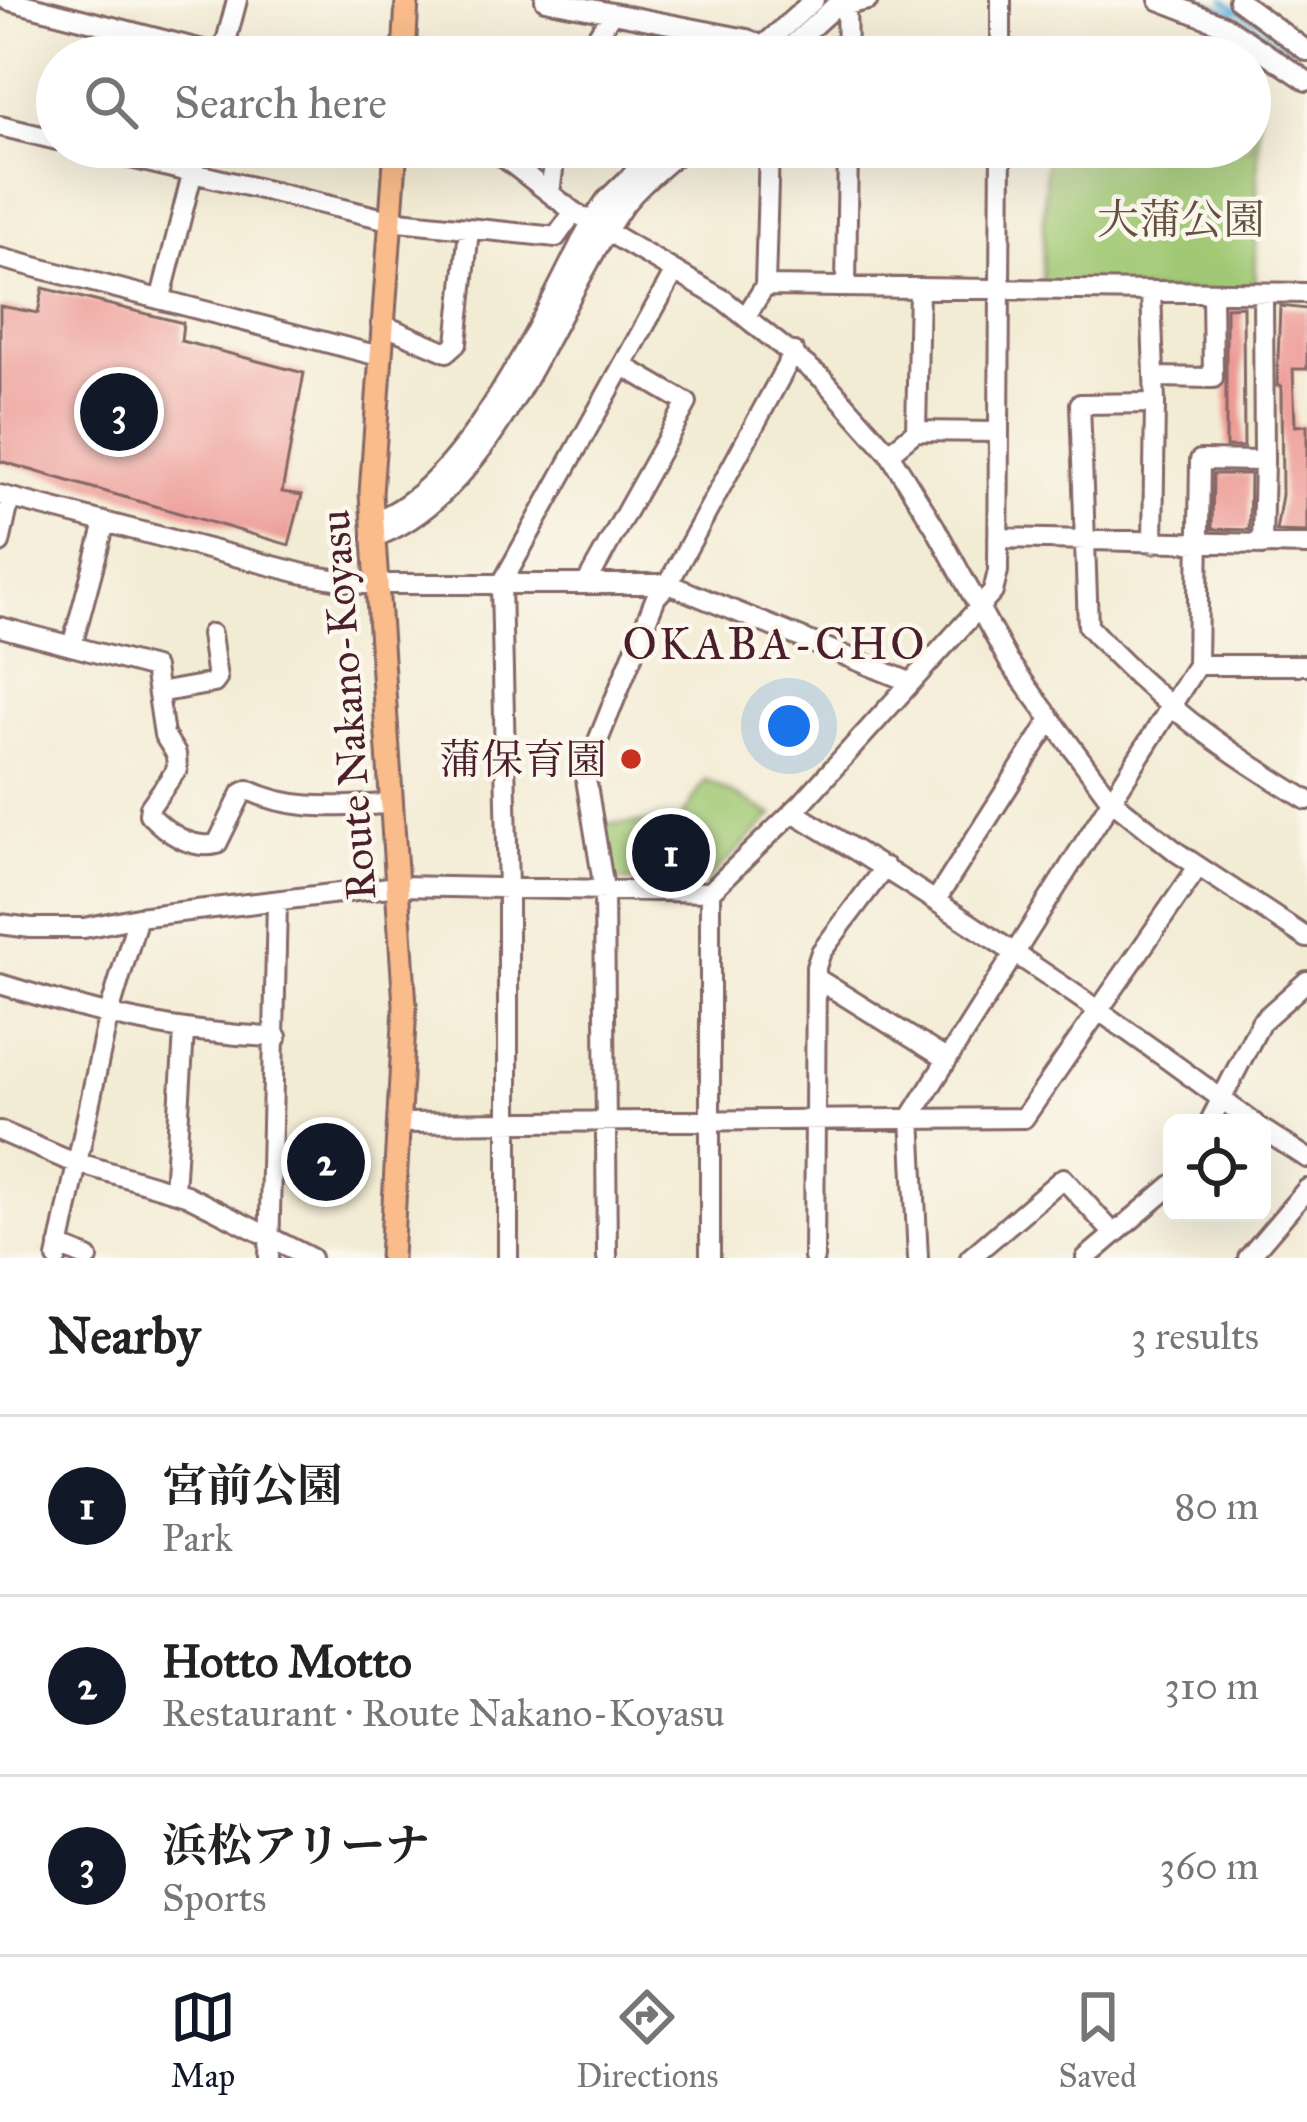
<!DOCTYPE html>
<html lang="en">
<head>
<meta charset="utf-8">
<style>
	body { margin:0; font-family:"IM FELL Great Primer","Noto Serif JP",serif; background:#f2f2f2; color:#222 }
	.controls { position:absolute; right:36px; bottom:36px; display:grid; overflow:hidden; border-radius:18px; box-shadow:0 12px 48px #0002 }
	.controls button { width:108px; height:108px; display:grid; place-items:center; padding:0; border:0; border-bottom:3px solid #e0e0e0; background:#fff; color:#222; font:60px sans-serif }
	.you { position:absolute; left:789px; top:726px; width:42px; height:42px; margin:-30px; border:9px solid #fff; border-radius:50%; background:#1a73e8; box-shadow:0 0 0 18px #1a73e833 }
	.badge { display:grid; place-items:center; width:78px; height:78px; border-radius:50%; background:#111827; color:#fff; font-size:39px; font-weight:700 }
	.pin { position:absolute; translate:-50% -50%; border:6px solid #fff; box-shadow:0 3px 12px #0006 }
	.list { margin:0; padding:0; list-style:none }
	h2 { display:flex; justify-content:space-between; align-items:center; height:156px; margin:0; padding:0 48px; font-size:51px }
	h2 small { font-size:39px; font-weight:400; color:#767676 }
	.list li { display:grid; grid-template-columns:78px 1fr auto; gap:36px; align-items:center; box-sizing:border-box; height:180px; padding:0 48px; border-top:3px solid #e0e0e0 }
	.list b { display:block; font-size:45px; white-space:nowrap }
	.list p { margin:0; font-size:39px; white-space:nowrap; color:#767676 }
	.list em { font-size:39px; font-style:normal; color:#767676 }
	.icon { flex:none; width:66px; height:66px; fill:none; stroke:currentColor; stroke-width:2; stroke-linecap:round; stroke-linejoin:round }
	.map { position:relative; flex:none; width:1307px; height:1258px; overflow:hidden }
	.search { position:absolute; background:#fff; box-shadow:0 12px 48px #0002; left:36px; right:36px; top:36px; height:132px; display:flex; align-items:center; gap:30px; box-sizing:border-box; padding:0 42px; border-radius:66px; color:#767676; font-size:45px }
	.sheet { height:696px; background:#fff }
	nav { display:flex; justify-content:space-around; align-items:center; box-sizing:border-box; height:168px; border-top:3px solid #e0e0e0; background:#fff; font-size:33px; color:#767676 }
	nav a { display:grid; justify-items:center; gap:6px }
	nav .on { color:#111827 }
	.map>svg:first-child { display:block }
</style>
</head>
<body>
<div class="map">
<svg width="1307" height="1258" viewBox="0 0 1307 1258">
	<rect width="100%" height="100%" fill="#fbf7ec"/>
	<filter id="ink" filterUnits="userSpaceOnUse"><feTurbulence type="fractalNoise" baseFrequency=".00833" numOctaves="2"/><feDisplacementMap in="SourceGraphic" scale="24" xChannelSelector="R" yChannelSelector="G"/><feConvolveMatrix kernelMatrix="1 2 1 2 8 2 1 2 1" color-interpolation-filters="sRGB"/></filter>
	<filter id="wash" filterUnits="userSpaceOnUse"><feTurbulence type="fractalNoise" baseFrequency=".004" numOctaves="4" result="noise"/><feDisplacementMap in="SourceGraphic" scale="48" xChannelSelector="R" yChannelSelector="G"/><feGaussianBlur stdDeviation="2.7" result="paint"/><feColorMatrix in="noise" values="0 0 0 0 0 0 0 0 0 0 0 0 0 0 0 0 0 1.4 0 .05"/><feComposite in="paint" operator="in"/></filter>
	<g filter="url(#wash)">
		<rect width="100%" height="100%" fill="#f3ecd5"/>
		<path fill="#a1c974" stroke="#767450" stroke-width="3" d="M1250 85H1259L1255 293 1042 290 1046 147H1250Z
			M706 780 773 815 706 882 612 881 601 824 679 822Z"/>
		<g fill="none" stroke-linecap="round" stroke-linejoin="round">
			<path stroke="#64b5df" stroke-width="4.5" d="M1202 0 1235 13
				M1224 0 1291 50
				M766 57 788 36"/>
		</g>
		<g id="blocks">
			<path fill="#ed9995" d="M43 288 183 323 181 341 304 373 282 492 302 495 289 545 0 461V306L38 313Z
				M1243 306 1244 447H1226V307Z
				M1280 306 1307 309V369H1293L1295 426 1307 425V532L1276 531 1282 495 1281 386H1277Z
				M1213 474H1250L1249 530 1212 529Z"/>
		</g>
	</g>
	<g filter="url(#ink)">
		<use href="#blocks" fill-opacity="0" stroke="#856766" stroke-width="3"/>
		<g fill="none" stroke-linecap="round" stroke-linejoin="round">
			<g stroke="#856766" stroke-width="24">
				<path id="minor" d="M7 0 230 57
					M545 0 747 39 762 46
					M846 0 847 57
					M1159 0 1224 25 1307 81
					M1238 0 1307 51
					M222 57 237 0
					M584 57 612 13
					M751 57 814 0
					M779 57 833 8 868 0
					M1001 57V0
					M0 126 57 140
					M85 147 389 220 556 237 574 212
					M490 147 574 212 724 300 823 379 889 453 935 527 1009 662 1110 799 1178 853 1307 938
					M550 193 556 147
					M0 258 379 356
					M765 286 769 147
					M846 287 848 147
					M1151 291 1155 403 1080 404 1088 626C1154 700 1222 749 1307 800
					M161 297 199 147
					M746 316 765 286 1307 293
					M381 324 447 352 457 343 469 230
					M1154 377 1213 378 1212 292
					M916 431 919 288
					M889 453 916 431 997 432
					M0 495 304 574 363 584H668L910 682
					M372 521C464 495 549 304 591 222L606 200 661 147
					M372 538C494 497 552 312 619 212 635 188 663 167 685 147
					M998 538 1307 545
					M0 543 10 498
					M1153 543 1155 403
					M1262 545 1264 461
					M586 584 687 403 625 367
					M0 627 154 668 164 735 176 754 177 769 150 807 149 814C166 832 191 850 217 844L242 793 248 790C294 812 340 806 390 804
					M72 646 105 523
					M1197 665 1200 460 1264 461 1263 293
					M158 693 214 683 217 679 211 634
					M793 812C952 908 1106 1012 1254 1123
					M936 900 1050 721
					M0 924 31 928H84L138 917 398 886 710 892 801 804 993 592 998 571 1001 147
					M816 978 946 1059
					M0 984C97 1014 174 1034 277 1037
					M400 1123 1024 1118 1198 867
					M1209 1123 1261 1022 1307 981
					M1262 1129 1307 1158
					M0 1131 65 1159 186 1195 311 1258
					M174 1191 184 1032
					M59 1246 88 1258
					M57 1258 108 1017 138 917
					M269 1258 277 902
					M508 1258V890L501 585 675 271
					M607 1258 604 889 585 773 656 597 668 584 794 352
					M710 1258V892
					M814 1258 816 967 821 952 885 867
					M918 1258 911 1117 1197 665H1307
					M970 1258 1063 1178 1113 1233
					M1086 1258 1172 1185
					M1248 1258 1307 1189"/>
			</g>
			<g stroke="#856766" stroke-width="27">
				<path id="major" d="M404 57 407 0
					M391 1258 405 1006 371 494 396 147"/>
			</g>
			<use href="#minor" stroke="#fff" stroke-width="18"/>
			<use href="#major" stroke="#f9bc8a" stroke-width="21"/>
		</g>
	</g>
	<circle fill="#c8321e" stroke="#fbf7ec" stroke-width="4.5" cx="631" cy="759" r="12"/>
	<g text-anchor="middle" stroke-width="9" stroke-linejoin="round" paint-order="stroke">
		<g font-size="42" fill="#645241" stroke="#fbf7ec">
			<text x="1181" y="234">大蒲公園</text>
		</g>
		<g font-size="42" fill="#4a1f2b" stroke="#fbf7ec">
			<text transform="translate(347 705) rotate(-94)" y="15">Route Nakano-Koyasu</text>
		</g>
		<g font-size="42" fill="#4a1f2b" stroke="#fbf7ec" text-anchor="end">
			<text x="607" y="774">蒲保育園</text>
		</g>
		<g font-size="45" letter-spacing="3" fill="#4a1f2b" stroke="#fbf7ec">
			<text x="775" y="659">OKABA-CHO</text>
		</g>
	</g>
</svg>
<div class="controls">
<button><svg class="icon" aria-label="locate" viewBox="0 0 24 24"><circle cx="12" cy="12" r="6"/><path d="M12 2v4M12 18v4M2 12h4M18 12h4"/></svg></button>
</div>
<div class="you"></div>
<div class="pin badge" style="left:671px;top:853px">1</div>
<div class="pin badge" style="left:326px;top:1162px">2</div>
<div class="pin badge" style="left:119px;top:412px">3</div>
<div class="search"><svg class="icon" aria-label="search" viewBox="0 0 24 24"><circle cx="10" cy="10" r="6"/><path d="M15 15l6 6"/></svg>Search here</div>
</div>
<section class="sheet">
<h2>Nearby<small>3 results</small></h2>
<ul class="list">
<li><span class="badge">1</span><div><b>宮前公園</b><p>Park</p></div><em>80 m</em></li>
<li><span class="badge">2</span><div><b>Hotto Motto</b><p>Restaurant · Route Nakano-Koyasu</p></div><em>310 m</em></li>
<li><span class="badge">3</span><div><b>浜松アリーナ</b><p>Sports</p></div><em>360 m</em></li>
</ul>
</section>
<nav>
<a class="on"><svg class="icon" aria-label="map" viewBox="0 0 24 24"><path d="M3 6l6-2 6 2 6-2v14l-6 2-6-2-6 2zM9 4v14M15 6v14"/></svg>Map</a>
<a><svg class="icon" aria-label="directions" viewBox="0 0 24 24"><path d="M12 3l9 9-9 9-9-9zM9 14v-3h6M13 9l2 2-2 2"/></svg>Directions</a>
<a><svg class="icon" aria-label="saved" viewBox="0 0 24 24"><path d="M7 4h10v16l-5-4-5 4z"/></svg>Saved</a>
</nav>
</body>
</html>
